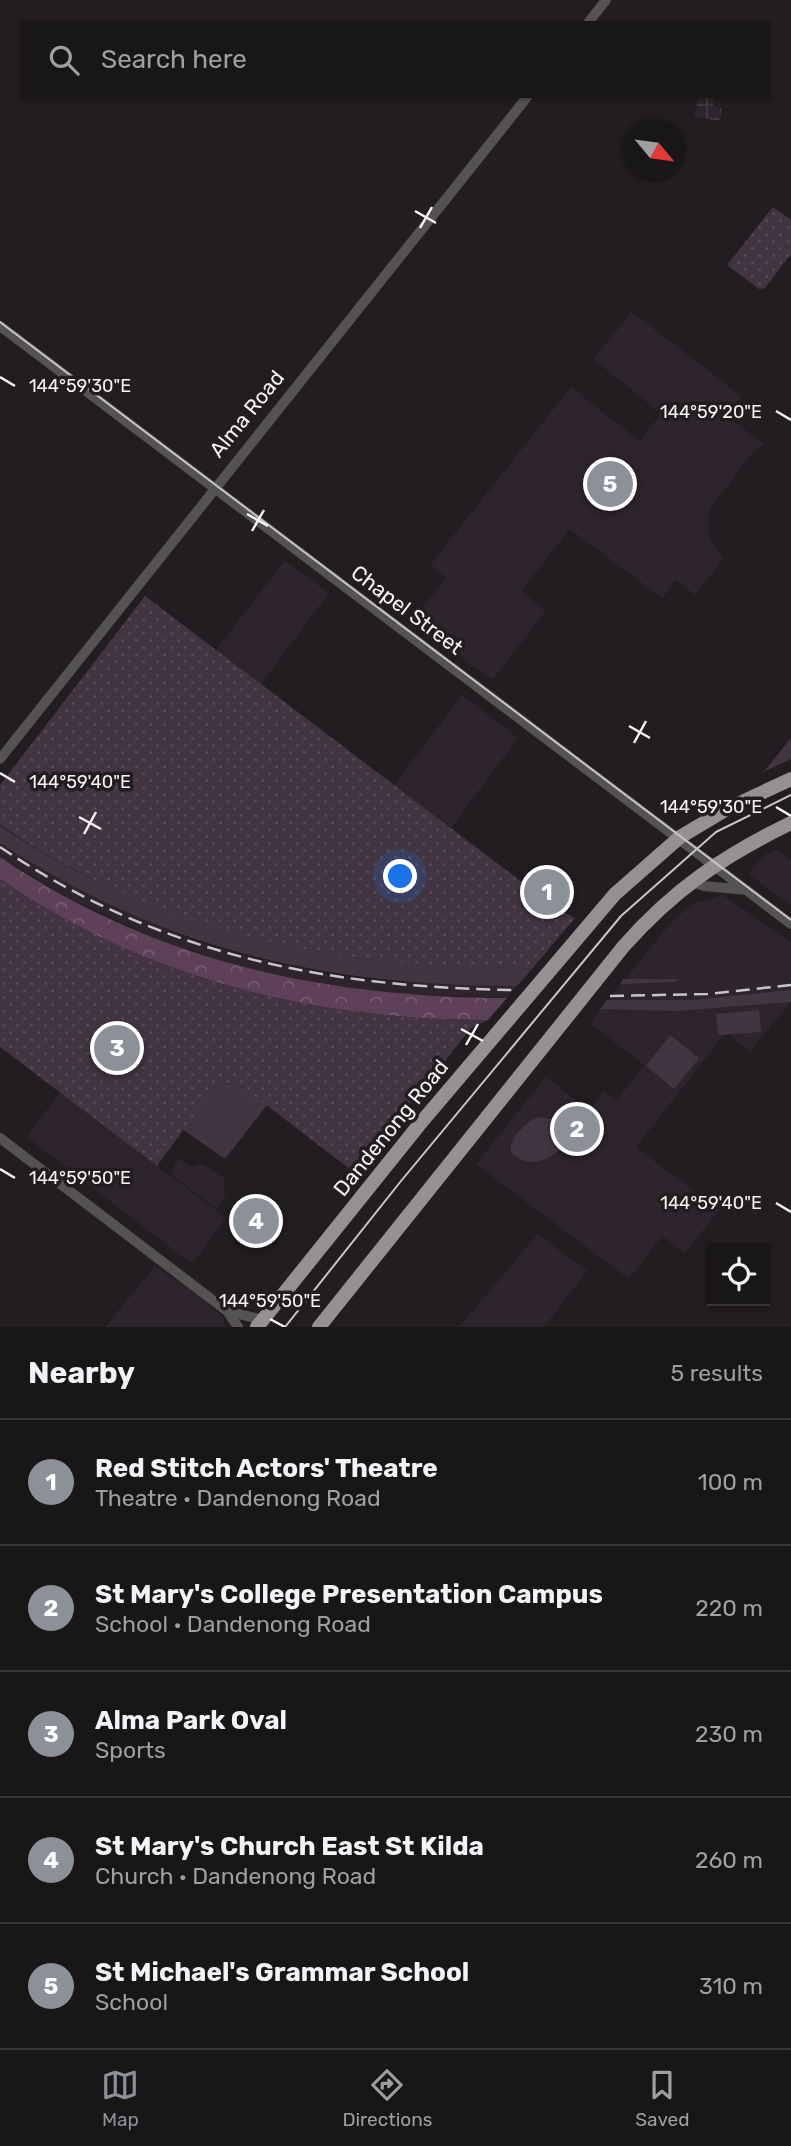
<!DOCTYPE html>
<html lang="en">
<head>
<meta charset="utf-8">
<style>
	body { margin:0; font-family:Rubik,sans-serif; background:#221f21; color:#f1f3f6 }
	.controls { position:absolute; right:21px; bottom:21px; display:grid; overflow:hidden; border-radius:0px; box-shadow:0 2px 5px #0004 }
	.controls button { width:63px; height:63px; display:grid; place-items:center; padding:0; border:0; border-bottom:2px solid #373537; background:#191618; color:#f1f3f6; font:35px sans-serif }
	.compass { position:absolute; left:623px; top:119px; width:63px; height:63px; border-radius:50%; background:#191618; box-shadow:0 2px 5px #0004; rotate:119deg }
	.you { position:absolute; left:401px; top:877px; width:24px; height:24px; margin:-18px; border:5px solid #fff; border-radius:50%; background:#1a73e8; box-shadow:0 0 0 10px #1a73e833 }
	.badge { display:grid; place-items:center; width:46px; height:46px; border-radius:50%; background:#8c9099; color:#fff; font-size:23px; font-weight:700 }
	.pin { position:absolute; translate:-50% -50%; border:4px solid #fff; box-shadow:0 2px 7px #0006 }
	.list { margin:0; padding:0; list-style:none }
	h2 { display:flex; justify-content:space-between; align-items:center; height:91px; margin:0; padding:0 28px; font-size:30px }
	h2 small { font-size:23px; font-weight:400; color:#9f9fa2 }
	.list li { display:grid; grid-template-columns:46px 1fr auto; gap:21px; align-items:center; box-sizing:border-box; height:126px; padding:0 28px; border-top:2px solid #373537 }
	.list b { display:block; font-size:26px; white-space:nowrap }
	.list p { margin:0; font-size:23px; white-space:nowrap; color:#9f9fa2 }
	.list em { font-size:23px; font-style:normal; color:#9f9fa2 }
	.icon { flex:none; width:38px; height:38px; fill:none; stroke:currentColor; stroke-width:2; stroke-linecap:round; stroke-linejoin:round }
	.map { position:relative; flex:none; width:791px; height:1327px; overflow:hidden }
	.search { position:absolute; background:#191618; box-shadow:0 2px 5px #0004; left:21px; right:21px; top:21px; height:77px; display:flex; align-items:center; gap:18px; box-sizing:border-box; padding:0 24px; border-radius:0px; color:#9f9fa2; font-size:26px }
	.sheet { height:721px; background:#191618 }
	nav { display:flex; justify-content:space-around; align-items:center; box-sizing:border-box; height:98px; border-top:2px solid #373537; background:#191618; font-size:19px; color:#9f9fa2 }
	nav a { display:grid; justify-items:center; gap:4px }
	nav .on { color:#8c9099 }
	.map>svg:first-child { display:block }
</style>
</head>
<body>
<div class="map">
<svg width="791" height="1327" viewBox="0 0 791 1327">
	<defs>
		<pattern id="industrial-grid" width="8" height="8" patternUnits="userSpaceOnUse" patternTransform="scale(1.75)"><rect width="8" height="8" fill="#2e242c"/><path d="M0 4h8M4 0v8" fill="none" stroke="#433a41"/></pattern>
		<pattern id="forest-crowns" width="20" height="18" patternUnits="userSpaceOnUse" patternTransform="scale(1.75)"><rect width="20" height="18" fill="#5c4158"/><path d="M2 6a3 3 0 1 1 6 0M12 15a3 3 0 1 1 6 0" fill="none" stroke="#745d71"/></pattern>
		<pattern id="park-dots" width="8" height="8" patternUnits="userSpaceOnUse" patternTransform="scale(1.75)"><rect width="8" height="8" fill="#433441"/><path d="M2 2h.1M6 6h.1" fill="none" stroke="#564854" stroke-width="1.8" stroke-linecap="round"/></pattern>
	</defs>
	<rect width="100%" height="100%" fill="#211d20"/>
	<path fill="#2e242c" d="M632 312 741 396 739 398 741 400 729 418 764 444 748 458 709 511V536L723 559 695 595 676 580 662 598 570 529 521 591 546 611 492 680 413 620 446 578 430 565 571 387 639 441 659 417 657 410 593 359Z
		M285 560 329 593 261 684 216 650Z
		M462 695 518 738 451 828 394 785Z
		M0 843 108 904 188 938 234 953 328 974 380 981 517 986 507 998 383 993 293 980 235 965 159 940 71 899 0 857Z
		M776 849 791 861V906L749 874 763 856Z
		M723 895 791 942V1002L750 1051 729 1035 723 1036 636 1147 719 1210 685 1253 662 1236 629 1279 476 1164 546 1077 589 1110 604 1091 617 1100 644 1065 590 1023 673 920 693 904Z
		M60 1092 226 1218 192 1264 27 1137Z
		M178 1158 191 1167 199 1164 207 1167 224 1178 225 1197 216 1209 171 1174Z
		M538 1234 587 1271 544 1327H459Z
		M155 1266 190 1289 224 1318V1327H105Z"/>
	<path fill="url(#industrial-grid)" d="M699 96H715L713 106 722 108 719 121 694 116Z"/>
	<path fill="#433441" d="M791 738V759L761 773 766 769Z
		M0 826C103 896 243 944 367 959 422 965 477 966 532 969L517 986C324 986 164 950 0 843Z
		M623 979H679L675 982 620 984Z
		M791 990V1002L676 1011 600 1009 607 1000H692Z
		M759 1010 761 1032 718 1035 716 1014Z
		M670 1035 699 1058 674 1089 646 1066Z
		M218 1081 243 1087 267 1105 225 1159 182 1129Z
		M538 1117 551 1119 561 1126 563 1146C551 1162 525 1169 511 1152 510 1137 524 1124 538 1117Z"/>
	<path fill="url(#forest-crowns)" d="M0 857C156 962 322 997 507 998L488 1020C315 1020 145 979 0 879Z"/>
	<path fill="url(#park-dots)" d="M773 207 791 220V254L765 288 759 289 727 265Z
		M145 596 556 908 575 918 532 969C477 966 422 966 367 959 240 944 106 898 0 825V785Z
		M0 879C145 979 315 1020 488 1020L471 1028 355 1173 243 1087 219 1081 157 1166 0 1047Z"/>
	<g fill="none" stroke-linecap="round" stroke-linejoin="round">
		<path stroke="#555254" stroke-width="10" d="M588 23 606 0
			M0 326 791 924
			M0 759 528 96
			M690 881 704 886 747 890
			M0 1138 227 1311 263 1320
			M227 1311 238 1327"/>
		<path stroke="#969094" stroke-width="14" d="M257 1327 419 1125 615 894 680 837 727 809 791 779
			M319 1327 623 947C673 890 723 856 791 823"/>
		<path stroke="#c8c5c7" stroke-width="2" d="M0 322 791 920
			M285 1327 401 1181 621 916 716 832 791 795"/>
		<path stroke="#c8c5c7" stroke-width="2.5" stroke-dasharray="14 7" stroke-linecap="butt" d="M0 847C160 955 324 987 514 990
			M610 996 707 994 791 985"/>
	</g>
	<path fill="none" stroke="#f6f3f5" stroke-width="2.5" d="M415 211 436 223M420 228 432 207M0 377 15 386M776 411 791 420M247 514 268 526M252 531 264 510M629 726 650 738M634 743 646 721M0 773 15 782M776 807 791 816M79 817 101 829M84 834 96 812M461 1029 483 1041M466 1045 478 1024M0 1169 15 1178M776 1203 791 1212M270 1319 285 1327"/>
	<g text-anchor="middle" stroke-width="7" stroke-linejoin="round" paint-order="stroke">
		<g font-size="21" fill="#f6f3f5" stroke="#211d20">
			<text transform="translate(247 414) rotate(-51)" y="7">Alma Road</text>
			<text transform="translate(407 610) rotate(37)" y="7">Chapel Street</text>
			<text transform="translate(391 1128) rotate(-51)" y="7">Dandenong Road</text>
		</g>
	</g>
	<g font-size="18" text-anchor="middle" fill="#f6f3f5" stroke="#211d20" stroke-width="7" stroke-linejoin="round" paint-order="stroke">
		<text x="80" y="392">144°59'30"E</text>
		<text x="711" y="418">144°59'20"E</text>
		<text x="80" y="788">144°59'40"E</text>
		<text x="711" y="813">144°59'30"E</text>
		<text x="80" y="1184">144°59'50"E</text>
		<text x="711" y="1209">144°59'40"E</text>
		<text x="270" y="1307">144°59'50"E</text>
	</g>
</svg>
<div class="controls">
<button><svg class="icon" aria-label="locate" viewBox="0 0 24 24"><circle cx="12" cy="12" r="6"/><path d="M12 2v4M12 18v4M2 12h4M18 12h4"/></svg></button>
</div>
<svg class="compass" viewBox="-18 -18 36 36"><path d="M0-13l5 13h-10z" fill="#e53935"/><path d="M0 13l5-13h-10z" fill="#9f9fa2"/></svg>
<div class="you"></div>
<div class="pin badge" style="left:547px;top:892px">1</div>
<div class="pin badge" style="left:577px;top:1129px">2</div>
<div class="pin badge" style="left:117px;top:1048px">3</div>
<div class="pin badge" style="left:256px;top:1221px">4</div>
<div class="pin badge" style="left:610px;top:484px">5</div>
<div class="search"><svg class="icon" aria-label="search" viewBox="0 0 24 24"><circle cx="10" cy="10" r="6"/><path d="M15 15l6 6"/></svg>Search here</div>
</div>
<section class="sheet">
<h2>Nearby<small>5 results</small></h2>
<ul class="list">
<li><span class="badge">1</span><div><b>Red Stitch Actors' Theatre</b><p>Theatre · Dandenong Road</p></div><em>100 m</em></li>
<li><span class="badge">2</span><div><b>St Mary's College Presentation Campus</b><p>School · Dandenong Road</p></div><em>220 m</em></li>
<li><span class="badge">3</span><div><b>Alma Park Oval</b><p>Sports</p></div><em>230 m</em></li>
<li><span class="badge">4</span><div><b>St Mary's Church East St Kilda</b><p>Church · Dandenong Road</p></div><em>260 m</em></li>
<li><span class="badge">5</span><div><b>St Michael's Grammar School</b><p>School</p></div><em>310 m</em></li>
</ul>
</section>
<nav>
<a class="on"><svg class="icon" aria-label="map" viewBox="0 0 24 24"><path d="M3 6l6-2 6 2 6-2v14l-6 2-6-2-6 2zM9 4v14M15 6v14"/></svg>Map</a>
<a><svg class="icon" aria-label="directions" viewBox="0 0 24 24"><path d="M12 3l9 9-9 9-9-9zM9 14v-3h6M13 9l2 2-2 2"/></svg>Directions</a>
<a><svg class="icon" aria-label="saved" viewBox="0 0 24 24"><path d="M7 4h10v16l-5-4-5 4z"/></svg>Saved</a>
</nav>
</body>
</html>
